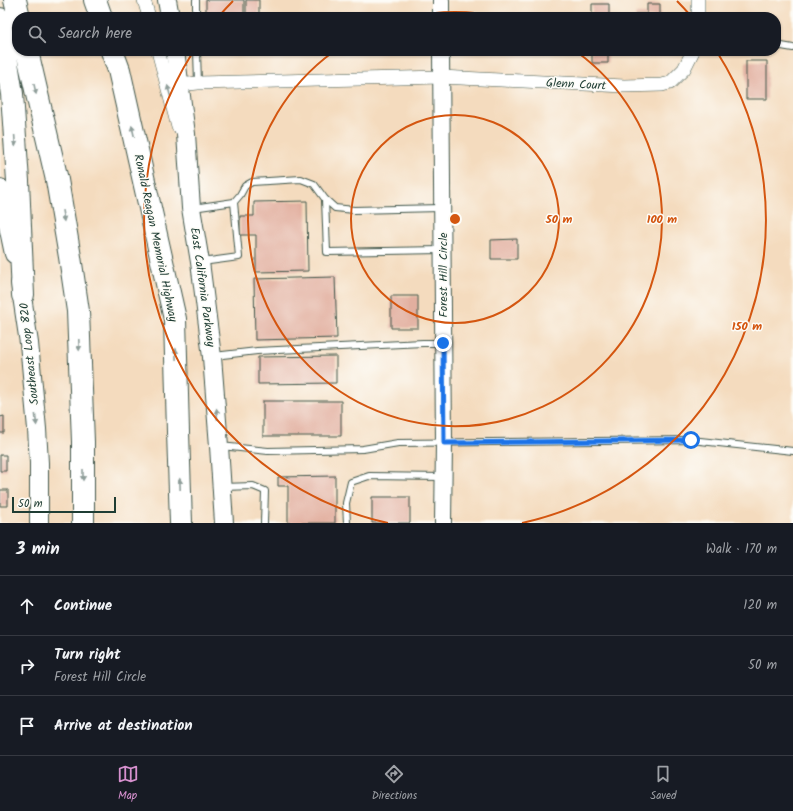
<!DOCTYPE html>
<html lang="en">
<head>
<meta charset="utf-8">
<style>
	body { margin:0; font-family:Kalam,sans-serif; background:#242831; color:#f1f3f6 }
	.scale { position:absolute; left:12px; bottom:10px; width:104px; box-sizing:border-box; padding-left:4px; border:2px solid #1f3d34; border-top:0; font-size:11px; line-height:14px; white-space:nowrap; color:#1f3d34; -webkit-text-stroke:3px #fdfcf7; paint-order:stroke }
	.stop { position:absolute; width:12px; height:12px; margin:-9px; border:3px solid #1a73e8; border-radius:50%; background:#fff }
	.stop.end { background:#1a73e8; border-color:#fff; box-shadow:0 1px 4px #0008 }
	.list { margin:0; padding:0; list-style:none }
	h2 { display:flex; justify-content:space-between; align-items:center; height:52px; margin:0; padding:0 16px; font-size:17px }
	h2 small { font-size:13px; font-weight:400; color:#9ea1a6 }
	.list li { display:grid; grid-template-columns:26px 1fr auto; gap:12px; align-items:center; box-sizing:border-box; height:60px; padding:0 16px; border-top:1px solid #363941 }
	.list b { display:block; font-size:15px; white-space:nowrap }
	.list p { margin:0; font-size:13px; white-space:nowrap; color:#9ea1a6 }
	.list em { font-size:13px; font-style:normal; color:#9ea1a6 }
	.icon { flex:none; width:22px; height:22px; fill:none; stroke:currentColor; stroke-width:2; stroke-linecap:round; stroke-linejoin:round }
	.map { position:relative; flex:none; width:793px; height:523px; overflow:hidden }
	.search { position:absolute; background:#171b24; box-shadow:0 1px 3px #0004; left:12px; right:12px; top:12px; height:44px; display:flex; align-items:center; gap:10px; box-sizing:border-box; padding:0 14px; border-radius:16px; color:#9ea1a6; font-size:15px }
	.sheet { height:232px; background:#171b24 }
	nav { display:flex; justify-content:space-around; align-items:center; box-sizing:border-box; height:56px; border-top:1px solid #363941; background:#171b24; font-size:11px; color:#9ea1a6 }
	nav a { display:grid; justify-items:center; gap:2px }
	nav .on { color:#d690ce }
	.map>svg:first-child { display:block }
</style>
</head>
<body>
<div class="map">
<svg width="793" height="523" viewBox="0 0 793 523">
	<rect width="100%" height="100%" fill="#fdfcf7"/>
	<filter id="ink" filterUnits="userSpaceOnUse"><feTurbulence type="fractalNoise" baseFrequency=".025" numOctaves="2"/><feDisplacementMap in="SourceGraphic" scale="8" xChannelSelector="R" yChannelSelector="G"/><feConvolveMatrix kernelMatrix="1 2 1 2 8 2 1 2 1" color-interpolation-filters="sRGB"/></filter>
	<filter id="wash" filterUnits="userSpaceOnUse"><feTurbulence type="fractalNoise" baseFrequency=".012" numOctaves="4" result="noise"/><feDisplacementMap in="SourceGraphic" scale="16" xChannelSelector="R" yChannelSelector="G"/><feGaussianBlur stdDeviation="0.9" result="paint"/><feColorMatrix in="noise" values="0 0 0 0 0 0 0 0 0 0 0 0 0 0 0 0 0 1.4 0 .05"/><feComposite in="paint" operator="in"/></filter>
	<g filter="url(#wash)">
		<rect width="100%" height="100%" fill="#f4dbbe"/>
		<g id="blocks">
			<path fill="#e2af9f" d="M206 0H244V17H206Z
				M246 0H259V17H246Z
				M592 4H609V17H592Z
				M647 4H660V17H635V14H647Z
				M592 51H608V63H592Z
				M746 61H767V99H746Z
				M307 201 308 271 256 272V235H240V216H254V202Z
				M517 239V259H491V240Z
				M335 277 337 338 255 340 254 279Z
				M391 296H418V328H391Z
				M336 356V383L258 384V357Z
				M263 401H341V436H263Z
				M4 416V433H0V417Z
				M0 455H6V471H0Z
				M335 476V523H288V486H278V477Z
				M0 490H8V506H0Z
				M372 497H410V523H372Z"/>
		</g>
	</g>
	<g filter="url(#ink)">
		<use href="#blocks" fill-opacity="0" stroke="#3f5549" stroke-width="1"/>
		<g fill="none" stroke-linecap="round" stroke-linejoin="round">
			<g stroke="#3f5549" stroke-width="8">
				<path id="service" d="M196 0V17
					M776 45 793 48
					M197 51 198 83
					M325 199 327 252 442 250
					M193 208 234 202 240 195 245 186 252 182 301 179 314 184 325 199 335 208 354 210 441 208
					M202 262 239 257 234 202
					M214 356 257 351 423 343H442
					M221 446 268 451 363 449 398 443 691 440 793 451
					M223 487 253 486 265 491 264 523
					M347 523 346 503 351 482 369 476 443 477"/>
			</g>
			<g stroke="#3f5549" stroke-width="14">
				<path id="minor" d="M144 0 149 17
					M698 17V0
					M158 51 178 127
					M179 85 198 83 441 77 624 86 662 85 670 83 684 69 693 51"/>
			</g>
			<g stroke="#3f5549" stroke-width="18">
				<path id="tertiary" d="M441 17V0
					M441 51 444 443 443 523"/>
			</g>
			<g stroke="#3f5549" stroke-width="20">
				<path id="secondary" d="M167 0 170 17
					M175 51 186 134 191 208 200 262 212 357 219 446 224 523
					M0 188 14 254
					M20 283 29 343 37 429 39 463V523"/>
			</g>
			<g stroke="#3f5549" stroke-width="24">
				<path id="motorway" d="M15 0 19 17
					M95 0 101 17
					M0 19 12 94 18 181 23 295
					M27 51 57 180 70 257 78 311 83 442V523
					M112 51 119 70 175 319 178 432 181 523"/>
			</g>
			<use href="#service" stroke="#fff" stroke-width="6"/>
			<use href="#minor" stroke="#fff" stroke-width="13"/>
			<use href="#tertiary" stroke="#fff" stroke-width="16"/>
			<use href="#secondary" stroke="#fff" stroke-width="18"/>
			<use href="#motorway" stroke="#fff" stroke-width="22"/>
		</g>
		<defs><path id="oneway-solid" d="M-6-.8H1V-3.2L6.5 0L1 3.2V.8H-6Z"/></defs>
		<g fill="#8f9e9a">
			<use href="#oneway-solid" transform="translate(35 89) rotate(78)"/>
			<use href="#oneway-solid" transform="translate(169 91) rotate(-105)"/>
			<use href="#oneway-solid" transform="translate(133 131) rotate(-103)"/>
			<use href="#oneway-solid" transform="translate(15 141) rotate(86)"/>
			<use href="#oneway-solid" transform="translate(63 216) rotate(80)"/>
			<use href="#oneway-solid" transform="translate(79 345) rotate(88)"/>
			<use href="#oneway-solid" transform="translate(176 354) rotate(-91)"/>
			<use href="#oneway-solid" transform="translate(217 414) rotate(-95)"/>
			<use href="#oneway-solid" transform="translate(36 420) rotate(84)"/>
			<use href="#oneway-solid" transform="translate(83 475) rotate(90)"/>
			<use href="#oneway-solid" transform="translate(180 484) rotate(-92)"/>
		</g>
	</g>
	<g fill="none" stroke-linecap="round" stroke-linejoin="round" filter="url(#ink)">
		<path stroke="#1a73e8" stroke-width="5" d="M443 343 444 443 691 440"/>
	</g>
	<g fill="none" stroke="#d45610" stroke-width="2">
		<circle cx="455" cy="219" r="104"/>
		<path d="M410 17A207 207 0 0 1 500 17M577 52A207 207 0 1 1 333 52"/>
		<path d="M388 523A311 311 0 0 1 193 52M220 15A311 311 0 0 1 233 1M677 1A311 311 0 0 1 690 15M717 52A311 311 0 0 1 522 523"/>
	</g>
	<g text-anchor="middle" stroke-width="3" stroke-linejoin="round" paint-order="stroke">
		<g font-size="12" fill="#1f3d34" stroke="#fdfcf7">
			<text transform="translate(576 84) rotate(3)" y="4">Glenn Court</text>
			<text transform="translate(156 238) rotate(78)" y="4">Ronald Reagan Memorial Highway</text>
			<text transform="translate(443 275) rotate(-90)" y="4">Forest Hill Circle</text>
			<text transform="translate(203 287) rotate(82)" y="4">East California Parkway</text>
			<text transform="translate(29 354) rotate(-96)" y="4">Southeast Loop 820</text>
		</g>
	</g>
	<circle cx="455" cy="219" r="6" fill="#d45610" stroke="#fdfcf7" stroke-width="2"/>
	<g font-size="12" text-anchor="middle" font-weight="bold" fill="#d45610" stroke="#fdfcf7" stroke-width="3" stroke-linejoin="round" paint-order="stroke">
		<text x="559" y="223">50 m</text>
		<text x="662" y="223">100 m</text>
		<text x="747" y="330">150 m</text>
	</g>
</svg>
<div class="scale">50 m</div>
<div class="stop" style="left:691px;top:440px"></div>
<div class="stop end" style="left:443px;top:343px"></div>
<div class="search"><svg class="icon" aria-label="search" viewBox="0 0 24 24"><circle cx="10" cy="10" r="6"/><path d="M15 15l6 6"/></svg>Search here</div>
</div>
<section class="sheet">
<h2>3 min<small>Walk · 170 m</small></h2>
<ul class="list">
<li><svg class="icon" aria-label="ahead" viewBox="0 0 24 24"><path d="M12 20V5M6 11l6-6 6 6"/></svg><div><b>Continue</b></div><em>120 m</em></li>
<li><svg class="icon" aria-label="right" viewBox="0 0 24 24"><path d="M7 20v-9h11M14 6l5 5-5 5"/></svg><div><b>Turn right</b><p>Forest Hill Circle</p></div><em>50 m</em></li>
<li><svg class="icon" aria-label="arrive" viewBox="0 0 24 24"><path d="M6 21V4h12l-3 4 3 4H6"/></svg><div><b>Arrive at destination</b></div></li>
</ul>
</section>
<nav>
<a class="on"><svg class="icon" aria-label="map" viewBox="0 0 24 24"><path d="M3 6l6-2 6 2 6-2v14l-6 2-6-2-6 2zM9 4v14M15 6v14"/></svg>Map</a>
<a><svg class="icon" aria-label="directions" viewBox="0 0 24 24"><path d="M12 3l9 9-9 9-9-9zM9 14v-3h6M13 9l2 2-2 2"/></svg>Directions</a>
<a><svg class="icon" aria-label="saved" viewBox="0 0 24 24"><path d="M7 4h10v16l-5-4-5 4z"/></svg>Saved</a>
</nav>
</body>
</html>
